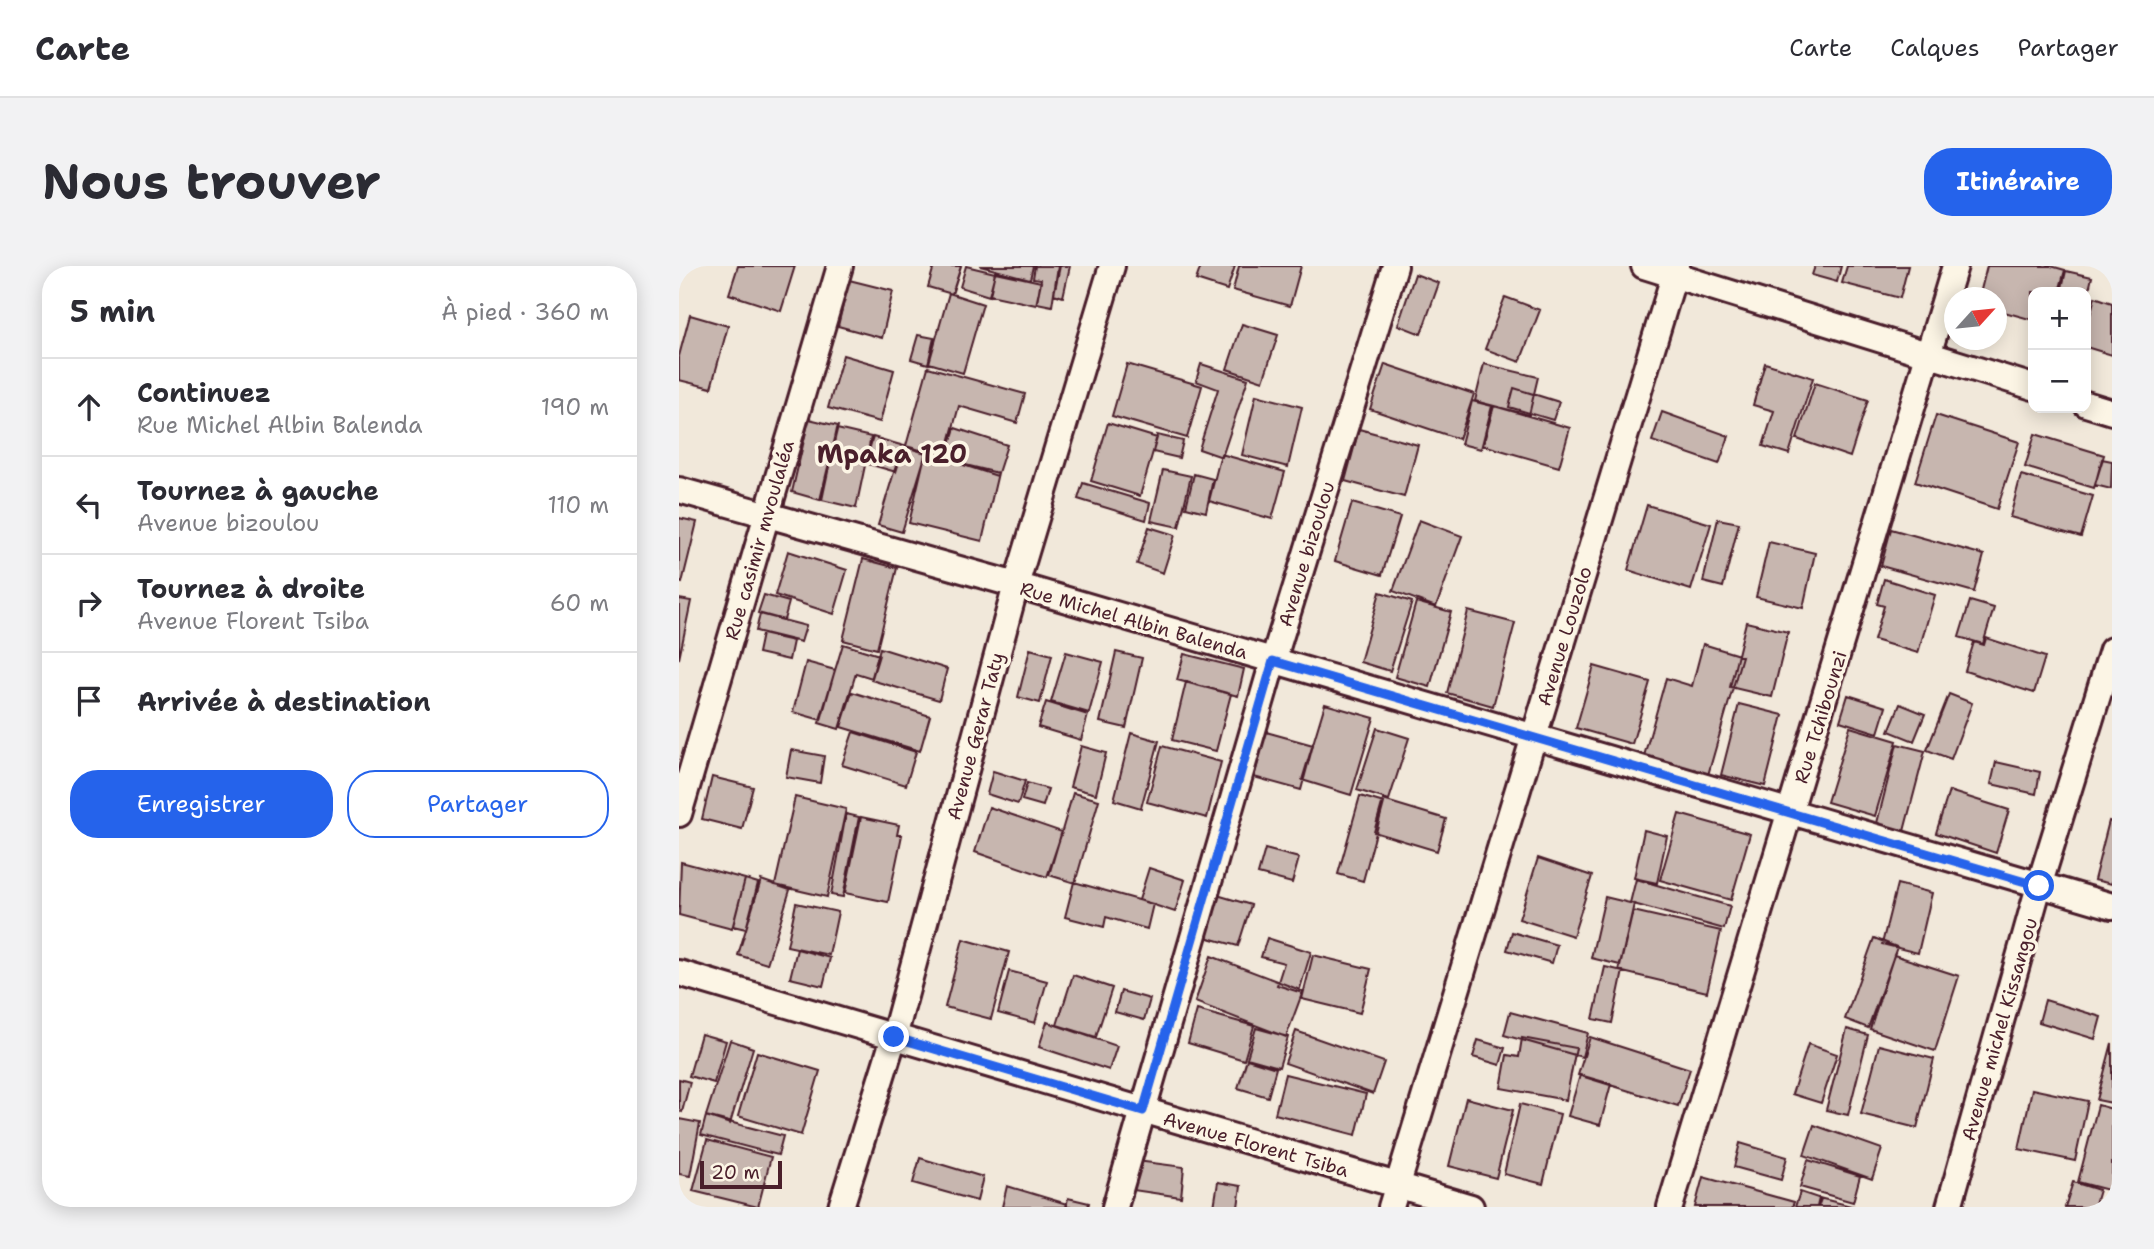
<!DOCTYPE html>
<html lang="fr">
<head>
<meta charset="utf-8">
<style>
	body { margin:0; font-family:"Shantell Sans",sans-serif; background:#f2f2f3; color:#2b2b33 }
	.controls { position:absolute; right:21px; top:21px; display:grid; overflow:hidden; border-radius:14px; box-shadow:0 4px 18px #0003 }
	.controls button { width:63px; height:63px; display:grid; place-items:center; padding:0; border:0; border-bottom:2px solid #e1e1e2; background:#fff; color:#2b2b33; font:35px sans-serif }
	.compass { position:absolute; left:1265px; top:21px; width:63px; height:63px; border-radius:50%; background:#fff; box-shadow:0 4px 18px #0003; rotate:63deg }
	.scale { position:absolute; left:21px; bottom:18px; width:82px; box-sizing:border-box; padding-left:7px; border:4px solid #4a1f2b; border-top:0; font-size:19px; line-height:24px; white-space:nowrap; color:#4a1f2b; -webkit-text-stroke:5px #fcf5e5; paint-order:stroke }
	.stop { position:absolute; width:21px; height:21px; margin:-16px; border:5px solid #2563eb; border-radius:50%; background:#fff }
	.stop.end { background:#2563eb; border-color:#fff; box-shadow:0 2px 7px #0008 }
	.list { margin:0; padding:0; list-style:none }
	h2 { display:flex; justify-content:space-between; align-items:center; height:91px; margin:0; padding:0 28px; font-size:30px }
	h2 small { font-size:23px; font-weight:400; color:#7c7c81 }
	.list li { display:grid; grid-template-columns:46px 1fr auto; gap:21px; align-items:center; box-sizing:border-box; height:98px; padding:0 28px; border-top:2px solid #e1e1e2 }
	.list b { display:block; font-size:26px; white-space:nowrap }
	.list p { margin:0; font-size:23px; white-space:nowrap; color:#7c7c81 }
	.list em { font-size:23px; font-style:normal; color:#7c7c81 }
	.actions { display:flex; gap:14px; padding:21px 28px }
	.actions a { flex:1; padding:16px 0; border:2px solid #2563eb; border-radius:28px; text-align:center; font-size:24px; color:#2563eb }
	.actions .main { background:#2563eb; color:#fff }
	.icon { flex:none; width:38px; height:38px; fill:none; stroke:currentColor; stroke-width:2; stroke-linecap:round; stroke-linejoin:round }
	.map { position:relative; flex:none; width:1433px; height:941px; overflow:hidden; border-radius:28px }
	header { display:flex; align-items:center; gap:42px; box-sizing:border-box; height:98px; padding:0 35px; background:#fff; border-bottom:2px solid #e1e1e2 }
	header strong { font-size:33px }
	nav { display:flex; gap:38px; margin-inline-start:auto; font-size:24px }
	.intro { display:flex; align-items:center; justify-content:space-between; box-sizing:border-box; height:168px; padding:0 42px }
	h1 { margin:0; font-size:49px }
	.button { padding:18px 32px; border-radius:28px; background:#2563eb; color:#fff; font-size:24px; font-weight:700 }
	main { display:flex; gap:42px; padding:0 42px }
	aside { flex:1; background:#fff; border-radius:28px; box-shadow:0 4px 18px #0003 }
	.map>svg:first-child { display:block }
</style>
</head>
<body>
<header>
<strong>Carte</strong>
<nav><a>Carte</a><a>Calques</a><a>Partager</a></nav>
</header>
<div class="intro"><h1>Nous trouver</h1><a class="button">Itinéraire</a></div>
<main>
<aside>
<h2>5 min<small>À pied · 360 m</small></h2>
<ul class="list">
<li><svg class="icon" aria-label="ahead" viewBox="0 0 24 24"><path d="M12 20V5M6 11l6-6 6 6"/></svg><div><b>Continuez</b><p>Rue Michel Albin Balenda</p></div><em>190 m</em></li>
<li><svg class="icon" aria-label="left" viewBox="0 0 24 24"><path d="M17 20v-9H6M10 6l-5 5 5 5"/></svg><div><b>Tournez à gauche</b><p>Avenue bizoulou</p></div><em>110 m</em></li>
<li><svg class="icon" aria-label="right" viewBox="0 0 24 24"><path d="M7 20v-9h11M14 6l5 5-5 5"/></svg><div><b>Tournez à droite</b><p>Avenue Florent Tsiba</p></div><em>60 m</em></li>
<li><svg class="icon" aria-label="arrive" viewBox="0 0 24 24"><path d="M6 21V4h12l-3 4 3 4H6"/></svg><div><b>Arrivée à destination</b></div></li>
</ul>
<div class="actions"><a class="main">Enregistrer</a><a>Partager</a></div>
</aside>
<div class="map">
<svg width="1433" height="941" viewBox="0 0 1433 941">
	<rect width="100%" height="100%" fill="#f1e8da"/>
	<filter id="ink" filterUnits="userSpaceOnUse"><feTurbulence type="fractalNoise" baseFrequency=".0143" numOctaves="2"/><feDisplacementMap in="SourceGraphic" scale="14" xChannelSelector="R" yChannelSelector="G"/><feConvolveMatrix kernelMatrix="1 2 1 2 8 2 1 2 1" color-interpolation-filters="sRGB"/></filter>
	<g filter="url(#ink)">
		<path fill="#c7b6af" stroke="#4a1f2b" stroke-width="2" d="M59 0H116L102 45 50 28Z
			M255 0H282L273 28 249 21Z
			M287 0 316 7 310 30 281 21Z
			M301 0H354L351 13Z
			M356 0H379L373 40 358 37 362 13 354 12Z
			M381 0H391L384 31 375 28Z
			M522 0H556L548 24 517 14Z
			M560 0H622L611 40 554 24Z
			M1136 0H1162L1158 16 1133 9Z
			M1168 0H1229L1221 32 1163 17Z
			M1308 0H1372L1386 4 1380 26H1354V54L1318 44V32H1300Z
			M1387 5 1413 11 1407 37V26H1382Z
			M316 6 362 16 357 39 311 29Z
			M736 8 760 17 742 68 719 59Z
			M170 14 214 25 203 72 159 60Z
			M270 27 304 38 284 107 250 97Z
			M826 31 861 44 841 96 806 83Z
			M1416 31 1433 37V89L1407 81V64Z
			M11 49 49 60 32 122 0 114V90Z
			M563 58 599 69 584 115 548 103Z
			M239 69 255 72 249 98 232 93Z
			M164 89 215 104 201 156 149 142Z
			M1086 97 1134 112 1110 188 1084 180 1095 145 1074 139Z
			M448 98 523 120 508 172 433 150Z
			M522 98 569 113 543 191 520 183 539 123 517 115Z
			M706 98 795 128 780 173 691 143Z
			M805 98 859 111 850 149 796 135Z
			M249 101 346 128 338 157 280 140 266 191 227 180Z
			M1136 117 1189 134 1171 191 1118 173Z
			M835 122 880 136 874 154 830 141Z
			M577 129 623 141 609 201 563 189Z
			M793 135 813 140 802 183 782 178Z
			M815 140 891 162 880 201 804 179Z
			M983 146 1050 170 1040 198 973 175Z
			M1257 149 1340 176 1318 243 1236 216Z
			M130 153 159 160 141 234 113 226Z
			M429 157 478 172 461 230 412 215Z
			M276 162 328 179 318 210 266 193Z
			M158 163 192 171 177 242 143 234Z
			M680 163 739 179 725 231 666 215Z
			M1356 168 1425 189 1415 222 1346 201Z
			M478 169 504 175 500 192 474 186Z
			M194 171 225 180 217 206 186 197Z
			M223 180 247 187 223 266 199 259Z
			M542 188 606 206 593 253 530 235Z
			M246 189 319 207 303 275 230 257Z
			M1423 193 1433 195 1432 223 1416 219Z
			M484 204 512 210 500 261 472 255Z
			M515 208 534 213 527 246 507 241Z
			M1342 209 1414 230 1402 271 1331 251Z
			M404 217 471 237 467 254 399 233Z
			M673 237 721 251 703 309 656 295Z
			M968 239 1032 258 1012 324 949 304Z
			M0 252 18 256 3 317 0 316Z
			M1039 253 1060 257 1044 321 1024 316Z
			M740 254 783 270 757 341 714 325Z
			M470 261 496 269 484 307 458 298Z
			M1212 263 1305 289 1295 326 1202 300Z
			M1090 276 1136 287 1124 342 1077 331Z
			M109 285 168 304 155 348 96 329Z
			M184 293 218 302 198 383 164 374Z
			M1205 313 1256 329 1239 387 1195 374 1205 340 1198 338Z
			M701 326 733 336 711 405 681 396Z
			M85 329 110 336 105 354 79 347Z
			M0 333 12 335 0 393Z
			M1291 335 1315 342 1304 378 1280 371Z
			M737 336 772 346 751 421 716 411Z
			M789 345 836 357 814 440 768 427Z
			M81 348 127 360 122 376 77 365Z
			M1067 356 1109 366 1093 431 1051 421Z
			M83 368 114 375 110 394 79 387Z
			M1307 372 1366 391 1355 427 1286 405 1295 376 1305 379Z
			M164 378 200 389 193 412 177 407 160 463 140 457Z
			M1024 378 1063 390 1029 509 965 490 987 412 1013 420Z
			M201 382 268 403 260 434 192 414Z
			M351 383 373 389 361 437 339 431Z
			M387 386 424 396 410 447 372 436Z
			M437 386 463 392 447 462 421 456Z
			M505 388 565 403 559 430 498 414Z
			M127 396 156 404 142 454 114 446Z
			M915 400 971 416 953 478 897 462Z
			M507 416 552 428 537 485 493 474Z
			M173 426 251 450 241 485 162 461Z
			M1270 428 1293 437 1272 493 1248 484Z
			M1169 429 1207 441 1199 467 1161 455Z
			M367 436 409 449 402 474 359 461Z
			M646 438 695 452 672 529 623 514Z
			M1060 438 1104 449 1086 520 1042 509Z
			M1221 438 1246 448 1235 475 1210 465Z
			M1171 461 1218 475 1196 550 1148 536Z
			M698 462 730 472 710 534 678 524Z
			M174 466 237 486 227 519 163 499Z
			M587 466 634 479 622 524 575 511Z
			M452 467 480 475 462 542 435 534Z
			M1218 478 1246 485 1224 569 1197 561Z
			M402 480 427 487 417 528 391 521Z
			M483 480 542 496 528 552 468 536Z
			M112 484 145 490 141 517 107 511Z
			M1317 496 1361 506 1357 528 1312 518Z
			M314 505 346 515 339 538 308 528Z
			M33 511 74 521 63 563 23 553Z
			M348 517 369 523 364 540 343 534Z
			M1270 525 1330 544 1317 587 1257 567Z
			M394 527 420 534 396 617 370 609Z
			M681 530 705 537 684 615 659 608Z
			M116 531 167 543 148 631 96 619Z
			M704 534 767 553 758 585 695 566Z
			M310 541 383 566 368 611 296 586Z
			M167 548 180 551 164 631 152 629Z
			M1000 548 1071 568 1052 634 981 614Z
			M182 551 220 559 218 569H223L209 636 166 627Z
			M1430 555 1433 556V618L1415 614Z
			M965 564 988 570 978 617 955 612Z
			M586 583 620 592 613 617 579 608Z
			M859 592 913 610 894 670 840 653Z
			M2 596 66 613 53 663 0 649Z
			M470 602 506 614 496 646 460 634Z
			M66 613 79 617 67 663 54 660Z
			M957 613 1051 640 1045 663 951 637Z
			M82 614 111 624 88 698 59 689Z
			M395 616 474 638 468 663 427 651 425 661 386 651Z
			M1218 618 1253 627 1239 687 1203 678Z
			M538 629 572 639 559 680 526 671Z
			M926 631 955 638 941 699 912 692Z
			M117 637 159 646 150 689 108 680Z
			M954 645 1042 665 1028 726 940 705Z
			M833 666 878 679 873 697 828 684Z
			M588 672 632 686 620 726 598 719 605 697 582 691Z
			M1195 672 1218 681 1189 762 1166 753Z
			M284 673 330 686 312 753 266 741Z
			M118 683 151 692 144 720 111 712Z
			M634 689 692 703 681 747 623 733Z
			M1215 689 1280 710 1256 785 1191 763Z
			M532 690 624 725 607 771 516 736Z
			M926 701 944 705 933 757 914 753Z
			M330 705 368 715 356 757 319 747Z
			M394 709 433 722 417 771 378 759Z
			M442 725 471 733 465 754 436 746Z
			M1366 734 1422 751 1416 773 1360 756Z
			M518 744 575 760 565 794 509 777Z
			M831 746 909 767 903 791 825 769Z
			M368 756 438 780 430 804 360 781Z
			M577 762 609 771 600 801 568 792Z
			M1168 763 1189 769 1169 849 1147 844Z
			M617 765 705 796 694 828 606 797Z
			M22 768 47 775 35 817 10 810Z
			M911 771 1011 803 999 840 899 809Z
			M843 772 897 782 887 834 822 822 828 789 840 791Z
			M51 774 74 782 51 858 27 850Z
			M799 774 826 782 821 799 794 791Z
			M1433 777V837L1418 834Z
			M1129 778 1158 788 1142 837 1113 828Z
			M1200 779 1255 793 1238 862 1182 848Z
			M78 786 141 805 122 869 59 850Z
			M568 793 597 802 589 831 559 822Z
			M606 808 687 828 677 869 596 848Z
			M901 809 932 818 921 859 889 850Z
			M0 813 11 816 3 846 0 845Z
			M1353 823 1409 835 1396 895 1340 883Z
			M787 832 834 844 817 912 770 900Z
			M841 838 881 848 864 918 825 908Z
			M1419 839 1433 843V925L1399 916Z
			M27 850 104 870 99 889 22 869Z
			M0 853 21 857 11 910 0 908Z
			M1135 859 1203 883 1193 913 1125 889Z
			M28 874 92 891 79 941 14 925Z
			M1061 877 1108 891 1102 914 1055 901Z
			M241 892 304 911 298 935 234 917Z
			M1129 894 1181 910 1174 936 1121 921Z
			M458 895 505 901 502 931 454 924Z
			M1024 911 1115 936 1113 941H1016Z
			M539 916 562 920 559 941H535Z
			M1394 916 1420 924 1415 941H1386Z
			M328 920 388 938V941H323Z
			M1121 926 1142 933 1139 941H1116Z
			M389 932 410 937 409 941H387Z
			M1140 932 1176 941H1138Z"/>
		<g fill="none" stroke-linecap="round" stroke-linejoin="round">
			<g stroke="#4a1f2b" stroke-width="30">
				<path id="street" d="M965 0 1354 121
					M1407 138 1433 146
					M0 224 337 319 1433 640
					M0 548 161 0
					M0 707 792 941
					M162 941 215 771 337 319 433 0
					M436 941 594 395 716 0
					M712 941 998 0
					M991 941 1276 0
					M1270 941 1360 620 1433 384"/>
			</g>
			<use href="#street" stroke="#fcf5e5" stroke-width="24"/>
		</g>
	</g>
	<g fill="none" stroke-linecap="round" stroke-linejoin="round" filter="url(#ink)">
		<path stroke="#2563eb" stroke-width="9" d="M215 771 464 845 594 395 1360 620"/>
	</g>
	<g text-anchor="middle" stroke-width="7" stroke-linejoin="round" paint-order="stroke">
		<g font-size="19" fill="#4a1f2b" stroke="#fcf5e5">
			<text transform="translate(80 274) rotate(-74)" y="7">Rue casimir mvoulaléa</text>
			<text transform="translate(627 288) rotate(-73)" y="7">Avenue bizoulou</text>
			<text transform="translate(455 354) rotate(16)" y="7">Rue Michel Albin Balenda</text>
			<text transform="translate(885 370) rotate(-73)" y="7">Avenue Louzolo</text>
			<text transform="translate(1141 451) rotate(-73)" y="7">Rue Tchibounzi</text>
			<text transform="translate(296 470) rotate(-75)" y="7">Avenue Gerar Taty</text>
			<text transform="translate(1320 763) rotate(-74)" y="7">Avenue michel Kissangou</text>
			<text transform="translate(577 878) rotate(16)" y="7">Avenue Florent Tsiba</text>
		</g>
		<g font-size="26" font-weight="bold" fill="#4a1f2b" stroke="#fcf5e5">
			<text x="213" y="197">Mpaka 120</text>
		</g>
	</g>
</svg>
<div class="controls">
<button>+</button>
<button>−</button>
</div>
<svg class="compass" viewBox="-18 -18 36 36"><path d="M0-13l5 13h-10z" fill="#e53935"/><path d="M0 13l5-13h-10z" fill="#7c7c81"/></svg>
<div class="scale">20 m</div>
<div class="stop" style="left:1360px;top:620px"></div>
<div class="stop end" style="left:215px;top:771px"></div>
</div>
</main>
</body>
</html>
